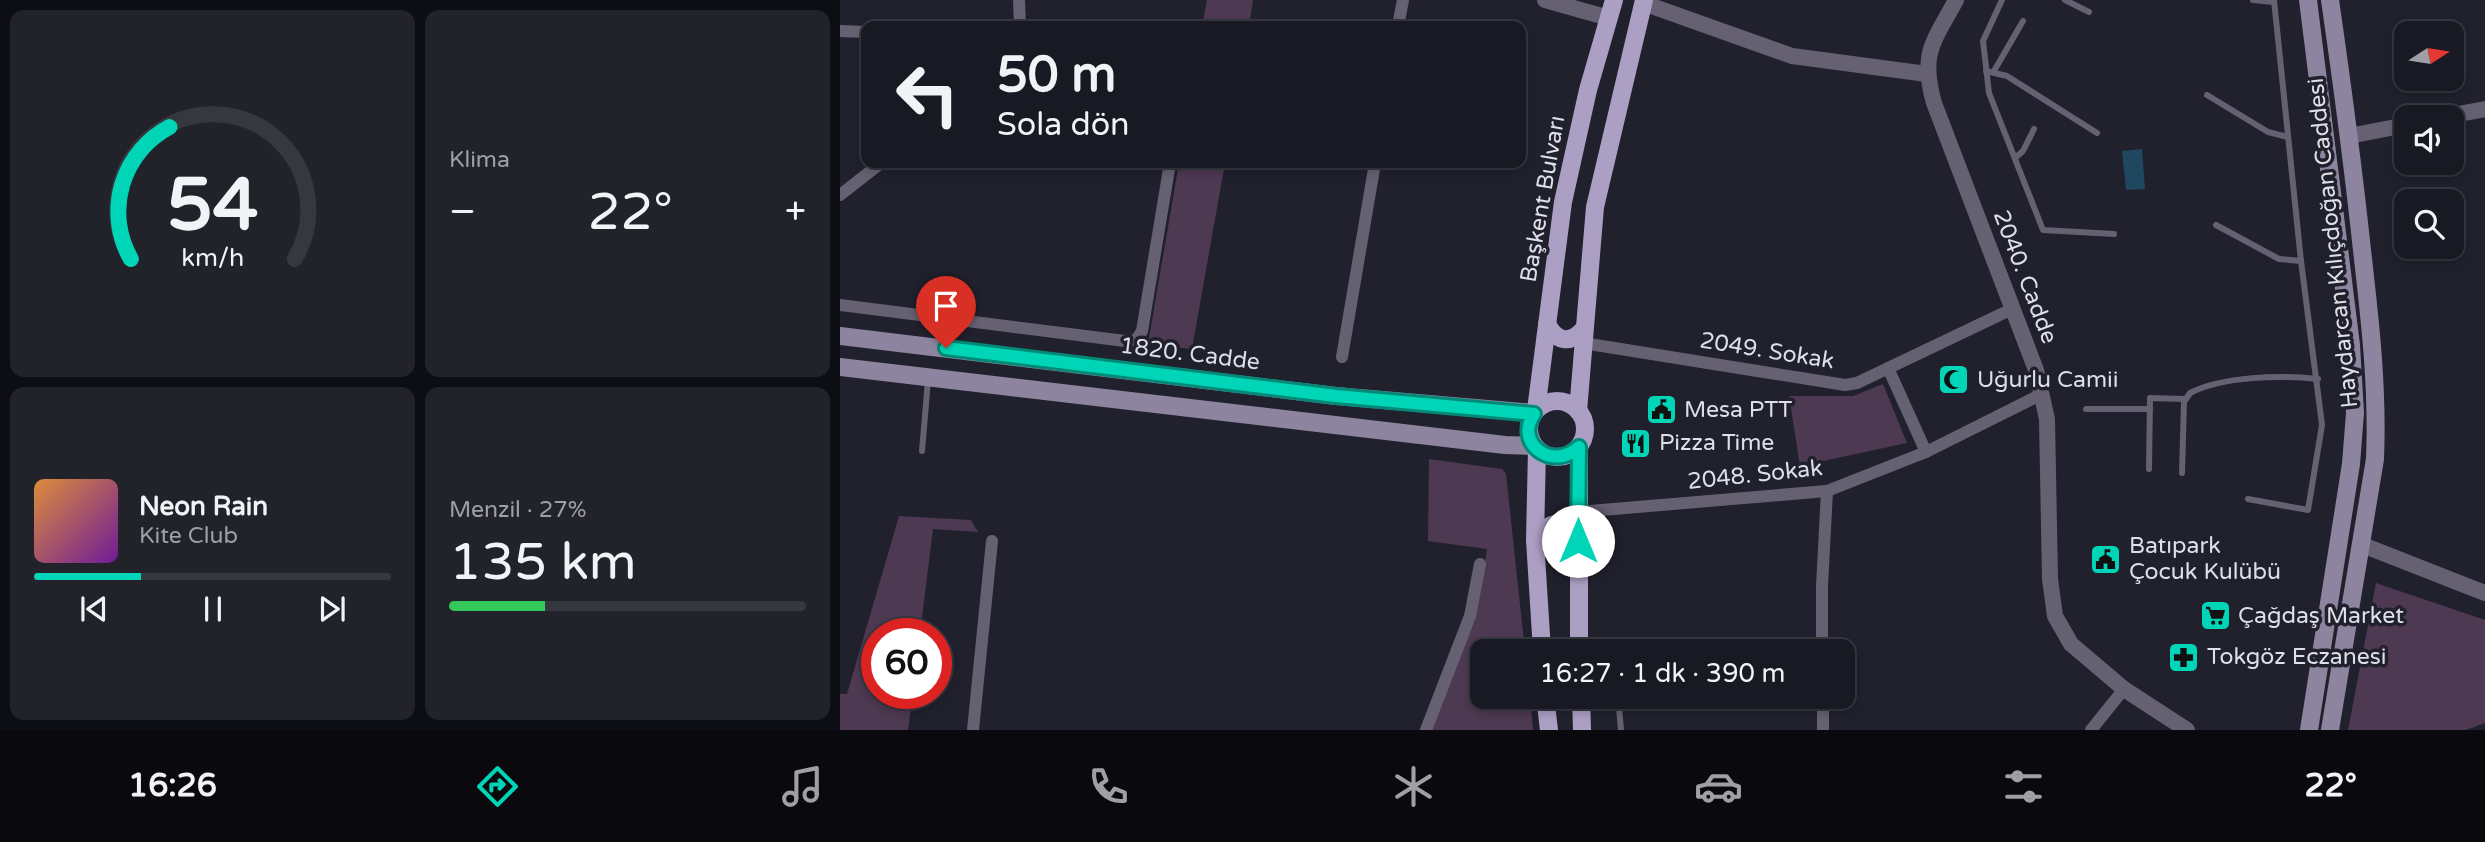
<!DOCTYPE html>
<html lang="tr">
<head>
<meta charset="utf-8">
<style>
	body { margin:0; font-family:"Varela Round",sans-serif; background:#21222a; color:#f1f3f6; height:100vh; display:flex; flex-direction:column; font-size:26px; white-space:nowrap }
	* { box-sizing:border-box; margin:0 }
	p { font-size:23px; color:#9fa0a5 }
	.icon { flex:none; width:38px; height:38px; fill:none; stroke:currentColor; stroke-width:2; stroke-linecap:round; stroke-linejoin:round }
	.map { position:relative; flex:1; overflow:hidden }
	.panel { display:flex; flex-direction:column; gap:10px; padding:10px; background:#0d0e13; width:840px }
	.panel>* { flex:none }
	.banner { position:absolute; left:21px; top:21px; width:665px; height:147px; border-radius:14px; box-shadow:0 4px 10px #0003,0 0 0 2px #363840; background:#181922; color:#f1f3f6; overflow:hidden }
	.needle { width:46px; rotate:78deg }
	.tools { position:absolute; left:1554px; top:21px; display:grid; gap:14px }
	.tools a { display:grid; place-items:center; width:70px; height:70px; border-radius:14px; background:#181922; box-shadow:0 4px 10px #0003,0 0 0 2px #363840; font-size:35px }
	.speed { position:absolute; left:21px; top:618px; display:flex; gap:14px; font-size:35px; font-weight:700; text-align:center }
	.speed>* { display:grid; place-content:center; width:91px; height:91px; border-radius:50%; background:#181922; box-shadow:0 4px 10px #0003,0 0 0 2px #363840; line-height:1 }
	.speed .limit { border:10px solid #d22; background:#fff; color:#111 }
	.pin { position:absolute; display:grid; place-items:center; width:60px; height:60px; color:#fff; margin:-72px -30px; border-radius:50% 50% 50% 0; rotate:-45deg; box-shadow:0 0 7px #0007 }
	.pin .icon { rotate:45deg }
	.me { position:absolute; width:77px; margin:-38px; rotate:0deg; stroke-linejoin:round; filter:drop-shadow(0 0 5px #0008) }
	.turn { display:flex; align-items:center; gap:24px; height:147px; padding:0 21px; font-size:32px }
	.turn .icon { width:91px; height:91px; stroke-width:2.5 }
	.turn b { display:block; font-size:49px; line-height:60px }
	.big { font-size:52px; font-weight:600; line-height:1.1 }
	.panel .widget { flex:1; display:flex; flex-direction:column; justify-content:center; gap:10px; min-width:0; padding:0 24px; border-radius:14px; background:#21222a }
	.panel .dial { align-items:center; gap:0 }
	.dial svg { height:182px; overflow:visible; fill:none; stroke:#363840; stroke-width:7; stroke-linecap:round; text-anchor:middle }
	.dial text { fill:#f1f3f6; stroke:none }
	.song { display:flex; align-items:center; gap:21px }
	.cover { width:84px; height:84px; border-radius:10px; background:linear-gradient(135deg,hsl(30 70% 55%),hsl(280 70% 35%)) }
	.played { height:7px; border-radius:4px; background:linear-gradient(90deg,#00d5b7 30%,#363840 30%) }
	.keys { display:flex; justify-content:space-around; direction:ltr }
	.heat { display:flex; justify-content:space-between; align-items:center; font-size:38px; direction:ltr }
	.charge { height:10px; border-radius:5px; background:linear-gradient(90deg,#34c759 27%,#363840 0) }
	.panel .tiles { flex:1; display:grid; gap:10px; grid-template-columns:repeat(2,1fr) }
	.trip { position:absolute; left:630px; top:639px; width:385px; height:70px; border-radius:14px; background:#181922; box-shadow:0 4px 10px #0003,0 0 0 2px #363840; font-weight:600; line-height:70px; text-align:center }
	.tabs { display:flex; height:112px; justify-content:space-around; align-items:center; background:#0a0a0e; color:#9fa0a5 }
	.tabs .icon { width:49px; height:49px }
	.tabs .active { color:#00d5b7 }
	.tabs b { font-size:32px; color:#f1f3f6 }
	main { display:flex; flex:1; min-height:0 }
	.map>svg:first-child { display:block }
	.green { fill:#4d3952 }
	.water { fill:#1f4760 }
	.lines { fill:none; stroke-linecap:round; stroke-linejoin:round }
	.service { stroke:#666172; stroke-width:6 }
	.minor { stroke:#666172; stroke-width:12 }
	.tertiary { stroke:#666172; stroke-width:16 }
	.secondary { stroke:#8d849f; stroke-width:18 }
	.primary { stroke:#ab9fc3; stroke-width:18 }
	.route-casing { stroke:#008a77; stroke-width:18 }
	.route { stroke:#00d5b7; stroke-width:12 }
	.labels { text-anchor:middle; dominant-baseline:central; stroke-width:7; stroke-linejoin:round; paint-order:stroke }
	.street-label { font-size:23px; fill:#dedfe7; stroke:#20212d }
	.poi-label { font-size:23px; fill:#dedfe7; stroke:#20212d; text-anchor:start }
</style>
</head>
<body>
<main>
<section class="panel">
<div class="tiles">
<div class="widget dial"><svg viewBox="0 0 100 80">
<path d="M14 69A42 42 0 1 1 86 69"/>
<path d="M14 69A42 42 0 0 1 31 11" stroke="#00d5b7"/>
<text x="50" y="56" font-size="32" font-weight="700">54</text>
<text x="50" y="72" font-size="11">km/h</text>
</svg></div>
<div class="widget"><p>Klima</p>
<div class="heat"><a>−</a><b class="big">22°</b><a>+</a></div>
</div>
<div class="widget">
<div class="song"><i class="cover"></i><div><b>Neon Rain</b><p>Kite Club</p></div></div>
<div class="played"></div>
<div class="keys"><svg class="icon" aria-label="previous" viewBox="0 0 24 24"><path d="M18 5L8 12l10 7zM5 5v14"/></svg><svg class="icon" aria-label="pause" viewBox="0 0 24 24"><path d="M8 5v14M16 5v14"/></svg><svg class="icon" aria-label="next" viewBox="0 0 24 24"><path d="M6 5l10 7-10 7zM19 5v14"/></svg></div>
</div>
<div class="widget"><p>Menzil · 27%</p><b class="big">135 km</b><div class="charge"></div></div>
</div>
</section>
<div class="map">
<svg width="1645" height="730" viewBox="0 0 1645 730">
	<rect width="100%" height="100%" fill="#20212d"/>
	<!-- green -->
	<g class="green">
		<polygon points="367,0 413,0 409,26 362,26"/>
		<polygon points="339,163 385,163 352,349 308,344"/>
		<polygon points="1043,384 1067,443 960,466 949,396 1013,396"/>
		<polygon points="589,459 662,469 666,474 685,651 642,651 642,696 690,697 693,730 589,730 636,613 647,549 588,541"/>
		<polygon points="59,516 131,520 138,532 93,529 80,633 37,634 37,693 73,693 68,730 0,730 0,694 7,694"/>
		<polygon points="1536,583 1645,620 1645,723 1626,730 1508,730"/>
	</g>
	<!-- water -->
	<polygon class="water" points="1302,149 1305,189 1286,190 1282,151"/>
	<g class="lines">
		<!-- service -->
		<g class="service">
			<polyline points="1162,0 1143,41 1149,93 1203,230 1274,234"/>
			<polyline points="1225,0 1249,12"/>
			<polyline points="1413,0 1434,2"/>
			<polyline points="1146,71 1167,76 1257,133"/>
			<polyline points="1154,71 1183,21"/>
			<polyline points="1367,95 1428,132 1448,137"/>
			<polyline points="1175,158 1183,151 1194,129"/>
			<polyline points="1376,225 1439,259 1461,261"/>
			<polyline points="1246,409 1310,409"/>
			<polyline points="82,451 88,380"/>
			<polyline points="1309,469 1310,398 1345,399"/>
			<path d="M 1342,473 L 1344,402 L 1350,393 C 1383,376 1441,375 1478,379"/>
			<polyline points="1408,499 1468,510 1482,425 1461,261 1434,0"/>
			<polyline points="778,696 781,730"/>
		</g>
		<!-- minor -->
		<g class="minor">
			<polyline points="179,0 180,26"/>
			<polyline points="558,26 563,0"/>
			<polyline points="0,31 26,32"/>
			<polyline points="0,195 41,163"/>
			<polyline points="0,305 285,341 296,340 302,331 330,163"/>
			<polyline points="743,343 1005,385 1017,383 1172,309"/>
			<polyline points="502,357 535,163"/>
			<polyline points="1048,368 1086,452"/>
			<polyline points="738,512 987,491 1086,452 1202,394"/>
			<polyline points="982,651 982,586 987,491"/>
			<polyline points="983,696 983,730"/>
			<polyline points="133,730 152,541"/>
			<polyline points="586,730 630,616 640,564"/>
			<polyline points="1251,730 1284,689"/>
		</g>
		<!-- tertiary -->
		<g class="tertiary">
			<polyline points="705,0 769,18"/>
			<path d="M 1116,0 C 1093,43 1080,53 1094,103 L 1196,370 L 1207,419 L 1210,579 L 1215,616 L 1231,644 L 1284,689 L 1347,730"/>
			<polyline points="803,3 952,56 1087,74"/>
			<polyline points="1603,117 1645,109"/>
			<polyline points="1509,136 1566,125"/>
			<polyline points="1520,544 1645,593"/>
		</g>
		<!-- secondary -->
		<g class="secondary">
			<polyline points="1468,0 1511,345 1515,413 1511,464 1469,730"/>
			<polyline points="0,336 496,396 694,413"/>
			<polyline points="0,367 665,445 694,446"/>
			<path d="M 1490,730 L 1535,459 C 1538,388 1530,320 1522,250 C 1513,166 1502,83 1490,0"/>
		</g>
		<!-- primary -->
		<g class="primary">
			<path d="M 707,324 C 716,341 729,345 743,330"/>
			<circle cx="717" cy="429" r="28"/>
			<polyline points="696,410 723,202 748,90 774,0"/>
			<polyline points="738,411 755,207 804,0"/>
			<polyline points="739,447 739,651"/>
			<polyline points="697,449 695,540 702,651"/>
			<path d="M 695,540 C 710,519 725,518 738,541"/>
			<polyline points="705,696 709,730"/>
			<polyline points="741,696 742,730"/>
		</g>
	</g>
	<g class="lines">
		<defs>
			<path id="route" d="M 106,348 L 496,396 L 694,414 C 674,443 712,472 739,447 L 738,541"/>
		</defs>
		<!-- route casing -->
		<use href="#route" class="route-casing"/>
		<!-- route -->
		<use href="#route" class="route"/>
	</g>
	<!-- icons -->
	<defs>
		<symbol id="mosque-square" viewBox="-11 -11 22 22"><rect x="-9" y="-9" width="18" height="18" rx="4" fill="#00d5b7" stroke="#20212d"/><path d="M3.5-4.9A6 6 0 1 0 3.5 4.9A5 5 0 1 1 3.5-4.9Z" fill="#111"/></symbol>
		<symbol id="civic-square" viewBox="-11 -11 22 22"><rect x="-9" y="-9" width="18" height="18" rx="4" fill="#00d5b7" stroke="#20212d"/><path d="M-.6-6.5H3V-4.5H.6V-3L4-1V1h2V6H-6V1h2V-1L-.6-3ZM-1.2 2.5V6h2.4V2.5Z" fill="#111"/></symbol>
		<symbol id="restaurant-square" viewBox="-11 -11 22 22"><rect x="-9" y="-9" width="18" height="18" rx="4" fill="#00d5b7" stroke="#20212d"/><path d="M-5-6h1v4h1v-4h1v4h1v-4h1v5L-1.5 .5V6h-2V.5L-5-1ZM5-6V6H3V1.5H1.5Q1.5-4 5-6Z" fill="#111"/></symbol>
		<symbol id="supermarket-square" viewBox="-11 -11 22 22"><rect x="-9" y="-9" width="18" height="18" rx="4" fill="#00d5b7" stroke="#20212d"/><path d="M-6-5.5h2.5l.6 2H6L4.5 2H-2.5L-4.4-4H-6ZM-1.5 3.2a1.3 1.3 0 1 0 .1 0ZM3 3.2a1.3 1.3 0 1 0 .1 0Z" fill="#111"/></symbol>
		<symbol id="pharmacy-square" viewBox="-11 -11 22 22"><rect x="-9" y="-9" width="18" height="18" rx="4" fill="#00d5b7" stroke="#20212d"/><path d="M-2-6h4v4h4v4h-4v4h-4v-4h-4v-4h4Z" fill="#111"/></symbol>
	</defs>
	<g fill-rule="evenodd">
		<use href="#mosque-square" x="1096" y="362" width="35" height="35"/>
		<use href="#civic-square" x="804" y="392" width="35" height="35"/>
		<use href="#restaurant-square" x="778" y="426" width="35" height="35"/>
		<use href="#civic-square" x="1248" y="542" width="35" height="35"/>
		<use href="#supermarket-square" x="1358" y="598" width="35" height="35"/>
		<use href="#pharmacy-square" x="1326" y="640" width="35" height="35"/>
	</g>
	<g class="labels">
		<!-- street labels -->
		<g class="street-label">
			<text transform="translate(703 199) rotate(-80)">Başkent Bulvarı</text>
			<text transform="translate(1493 243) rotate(-96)">Haydarcan Kılıçdoğan Caddesi</text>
			<text transform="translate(1185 277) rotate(69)">2040. Cadde</text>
			<text transform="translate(927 351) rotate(9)">2049. Sokak</text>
			<text transform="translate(350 354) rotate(7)">1820. Cadde</text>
			<text transform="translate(915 475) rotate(-6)">2048. Sokak</text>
		</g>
		<!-- poi labels -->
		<g class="poi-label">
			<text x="1137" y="380">Uğurlu Camii</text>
			<text x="844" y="410">Mesa PTT</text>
			<text x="819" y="443">Pizza Time</text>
			<text x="1289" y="546">Batıpark<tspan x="1289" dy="26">Çocuk Kulübü</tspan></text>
			<text x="1398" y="616">Çağdaş Market</text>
			<text x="1367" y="657">Tokgöz Eczanesi</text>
		</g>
	</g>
</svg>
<div class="tools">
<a><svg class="needle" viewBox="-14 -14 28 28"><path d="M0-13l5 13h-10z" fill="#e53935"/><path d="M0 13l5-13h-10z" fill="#9fa0a5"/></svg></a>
<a><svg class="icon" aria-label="sound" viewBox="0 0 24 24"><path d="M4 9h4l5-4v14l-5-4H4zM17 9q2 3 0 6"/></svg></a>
<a><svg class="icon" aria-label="search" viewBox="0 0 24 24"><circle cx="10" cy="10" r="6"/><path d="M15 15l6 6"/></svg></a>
</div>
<div class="speed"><div class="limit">60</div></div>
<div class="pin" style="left:106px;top:348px;background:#d93025"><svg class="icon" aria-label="arrive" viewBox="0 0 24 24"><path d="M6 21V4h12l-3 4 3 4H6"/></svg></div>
<svg class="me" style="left:738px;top:541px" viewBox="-20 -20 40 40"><circle r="19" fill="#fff"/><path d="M0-13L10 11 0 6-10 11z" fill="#00d5b7"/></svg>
<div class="trip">16:27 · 1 dk · 390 m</div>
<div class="banner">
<div class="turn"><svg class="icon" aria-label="left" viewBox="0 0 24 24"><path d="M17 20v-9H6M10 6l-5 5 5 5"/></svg><div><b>50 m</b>Sola dön</div></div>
</div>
</div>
</main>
<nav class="tabs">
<b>16:26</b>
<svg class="icon active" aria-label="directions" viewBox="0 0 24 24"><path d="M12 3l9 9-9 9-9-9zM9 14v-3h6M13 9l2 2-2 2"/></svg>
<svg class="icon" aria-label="music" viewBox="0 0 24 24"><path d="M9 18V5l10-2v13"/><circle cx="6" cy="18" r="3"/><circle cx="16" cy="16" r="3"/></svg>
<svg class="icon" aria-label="phone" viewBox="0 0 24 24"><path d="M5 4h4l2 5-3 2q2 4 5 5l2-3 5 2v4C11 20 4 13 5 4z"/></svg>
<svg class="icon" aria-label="climate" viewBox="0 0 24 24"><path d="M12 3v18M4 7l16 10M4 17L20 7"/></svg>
<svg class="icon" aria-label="car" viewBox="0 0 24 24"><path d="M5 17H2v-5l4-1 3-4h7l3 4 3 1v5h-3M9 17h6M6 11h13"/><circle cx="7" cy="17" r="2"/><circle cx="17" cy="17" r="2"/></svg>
<svg class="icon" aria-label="filters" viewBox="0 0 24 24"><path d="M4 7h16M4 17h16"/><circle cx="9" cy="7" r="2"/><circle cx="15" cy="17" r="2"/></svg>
<b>22°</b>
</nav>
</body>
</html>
